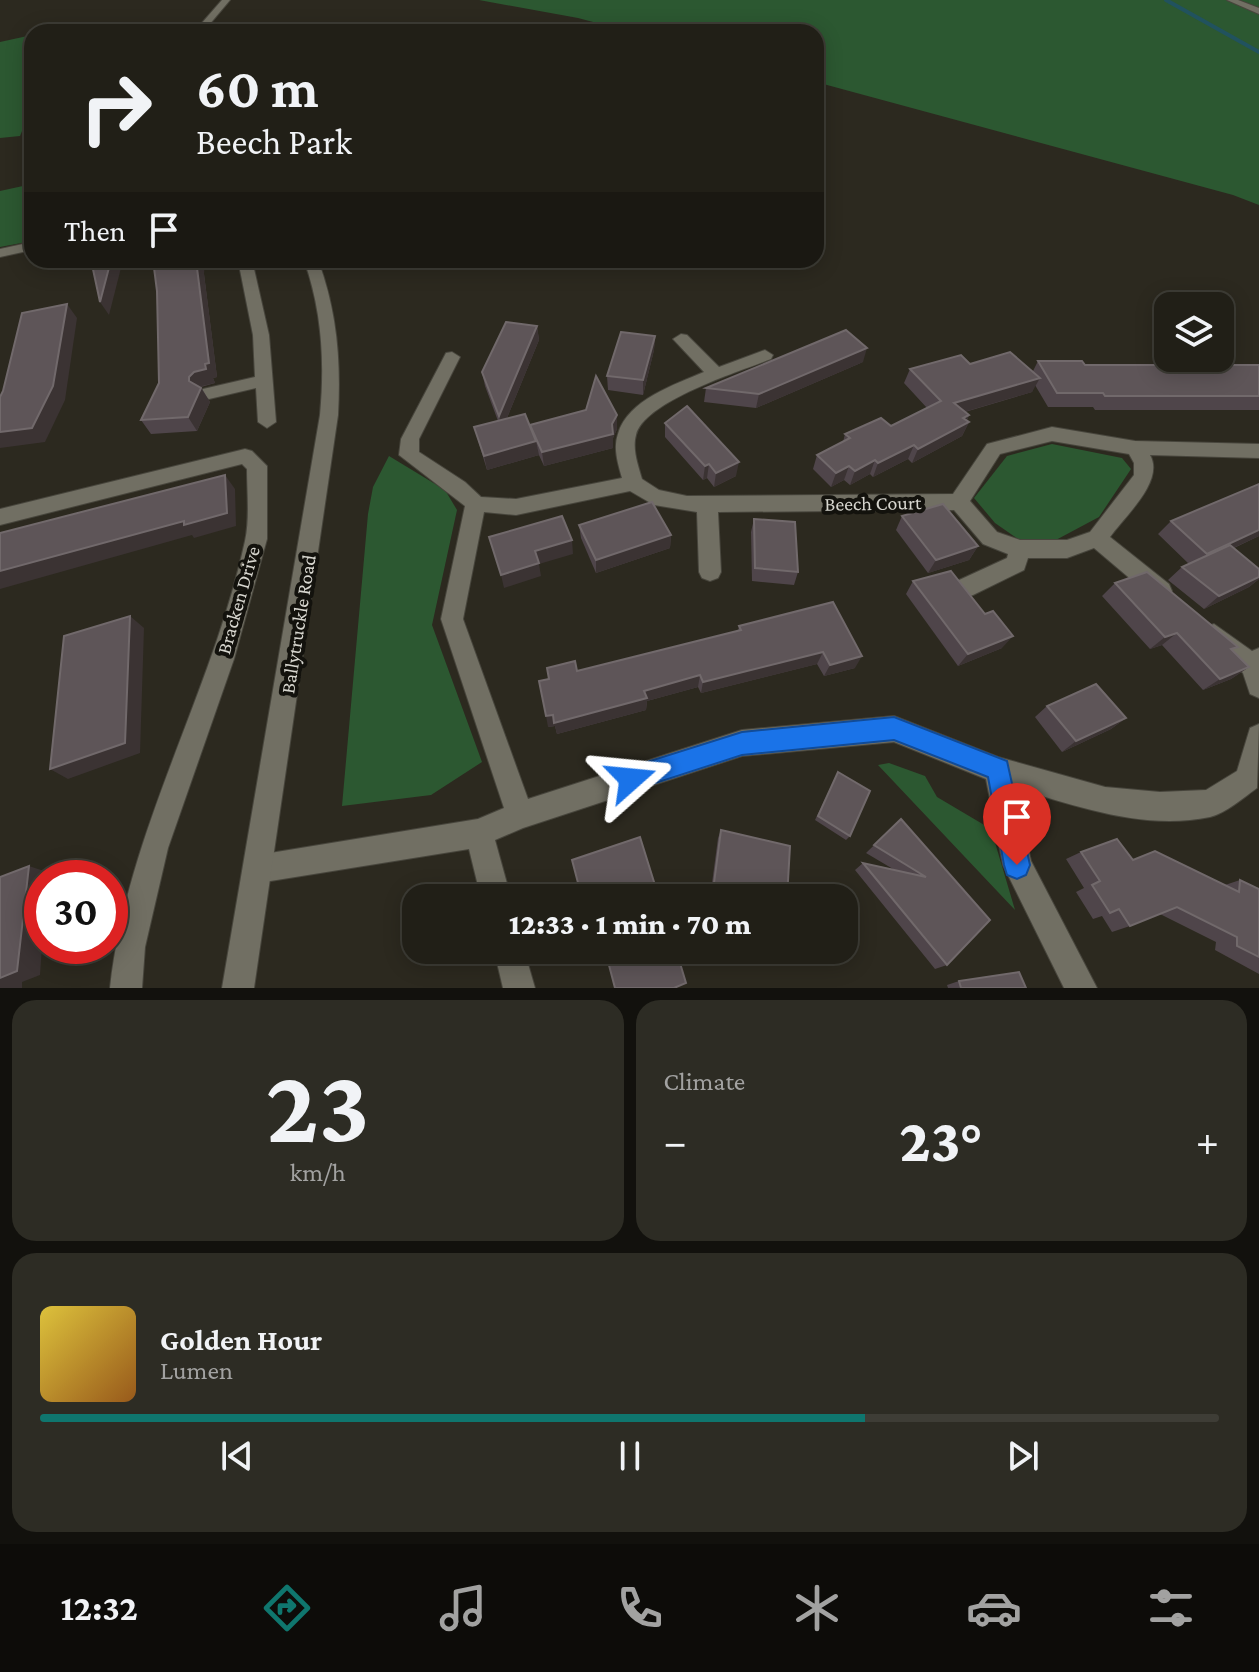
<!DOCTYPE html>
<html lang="en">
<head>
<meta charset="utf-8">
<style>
	body { margin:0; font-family:"Crimson Pro",serif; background:#2d2c24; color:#f1f3f6; height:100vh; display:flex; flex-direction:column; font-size:30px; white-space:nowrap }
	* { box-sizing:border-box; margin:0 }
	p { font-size:26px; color:#a2a2a1 }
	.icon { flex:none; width:44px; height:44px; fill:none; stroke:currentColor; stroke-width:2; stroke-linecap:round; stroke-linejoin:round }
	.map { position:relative; height:988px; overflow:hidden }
	.drawer { display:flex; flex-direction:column; gap:12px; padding:12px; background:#12110d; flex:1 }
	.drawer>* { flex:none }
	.guide { position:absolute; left:24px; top:24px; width:800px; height:244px; border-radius:24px; box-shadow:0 4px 20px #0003,0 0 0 2px #3e3d36; background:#211f17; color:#f1f3f6; overflow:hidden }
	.controls { position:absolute; left:1154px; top:292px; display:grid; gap:16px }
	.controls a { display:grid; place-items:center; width:80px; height:80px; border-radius:16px; background:#211f17; box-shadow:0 4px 20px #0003,0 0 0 2px #3e3d36; font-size:40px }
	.speed { position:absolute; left:24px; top:860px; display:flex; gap:16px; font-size:40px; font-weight:700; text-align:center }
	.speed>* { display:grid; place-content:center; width:104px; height:104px; border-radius:50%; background:#211f17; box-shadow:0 4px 20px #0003,0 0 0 2px #3e3d36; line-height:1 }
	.speed .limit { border:12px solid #d22; background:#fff; color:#111 }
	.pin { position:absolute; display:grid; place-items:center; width:68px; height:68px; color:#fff; margin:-82px -34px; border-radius:50% 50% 50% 0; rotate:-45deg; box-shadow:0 0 8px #0007 }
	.pin .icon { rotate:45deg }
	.me { position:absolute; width:88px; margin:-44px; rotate:72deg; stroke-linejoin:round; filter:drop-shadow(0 0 6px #0008) }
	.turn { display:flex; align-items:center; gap:28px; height:168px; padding:0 40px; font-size:36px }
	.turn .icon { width:104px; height:104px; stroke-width:2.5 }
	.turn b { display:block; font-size:56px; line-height:68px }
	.then { display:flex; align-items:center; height:76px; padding:0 40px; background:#0003; gap:16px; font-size:30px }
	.big { font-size:60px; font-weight:800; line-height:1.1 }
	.drawer .tile { flex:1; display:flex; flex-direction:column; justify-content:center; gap:12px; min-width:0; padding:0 28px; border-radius:24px; background:#2d2c24 }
	.drawer .dial { align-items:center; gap:0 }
	.dial b { font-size:104px; line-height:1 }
	.song { display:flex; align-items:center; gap:24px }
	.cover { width:96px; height:96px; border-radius:12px; background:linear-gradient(135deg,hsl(50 70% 55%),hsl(30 70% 35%)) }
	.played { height:8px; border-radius:4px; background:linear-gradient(90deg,#0f766e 70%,#3e3d36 70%) }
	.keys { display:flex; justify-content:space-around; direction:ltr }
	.heat { display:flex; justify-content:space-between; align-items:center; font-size:44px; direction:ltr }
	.drawer .tiles { flex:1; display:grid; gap:12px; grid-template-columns:1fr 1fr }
	.tile:last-child { grid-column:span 2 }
	.trip { position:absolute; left:402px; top:884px; width:456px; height:80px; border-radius:24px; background:#211f17; box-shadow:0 4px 20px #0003,0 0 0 2px #3e3d36; font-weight:800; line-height:80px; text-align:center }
	.tab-bar { display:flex; height:128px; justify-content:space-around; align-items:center; background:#0d0c09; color:#a2a2a1 }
	.tab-bar .icon { width:56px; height:56px }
	.tab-bar .selected { color:#0f766e }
	.tab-bar b { font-size:36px; color:#f1f3f6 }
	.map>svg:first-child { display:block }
	.green { fill:#2c5831 }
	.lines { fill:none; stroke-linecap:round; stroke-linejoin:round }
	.stream { stroke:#21525e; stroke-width:4 }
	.minor-casing { stroke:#47453c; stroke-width:2 }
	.tertiary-casing { stroke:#47453c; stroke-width:2 }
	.secondary-casing { stroke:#47453c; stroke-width:2 }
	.minor { fill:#716f63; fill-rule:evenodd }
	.tertiary { fill:#716f63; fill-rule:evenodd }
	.secondary { fill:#716f63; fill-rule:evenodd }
	.wall { fill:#4f454a }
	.shaded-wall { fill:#3b3333 }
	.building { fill:#5e5558; stroke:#71696b; stroke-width:2 }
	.route { fill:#1a73e8; stroke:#114b97; stroke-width:2 }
	.labels { text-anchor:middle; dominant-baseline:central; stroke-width:8; stroke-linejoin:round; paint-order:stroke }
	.street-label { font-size:20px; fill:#d7d6cf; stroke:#13120d }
</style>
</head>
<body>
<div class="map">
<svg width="1259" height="988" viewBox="0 0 1259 988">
	<rect width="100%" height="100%" fill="#2c291f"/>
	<!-- green -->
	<g class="green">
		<polygon points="479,0 1259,0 1259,205 1233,195 816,82 816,32 631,32 578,18"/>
		<polygon points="32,35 32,107 20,136 0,138 0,42"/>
		<polygon points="32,184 32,241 0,247 0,191"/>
		<polygon points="1052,444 1122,458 1131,469 1099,517 1054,541 1018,539 995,523 974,498 1007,456"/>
		<polygon points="389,456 445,490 457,510 432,625 482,762 431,795 342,806 368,514 373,487"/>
		<polygon points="889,763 925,776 937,797 991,829 1015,910 878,765"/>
	</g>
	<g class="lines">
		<!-- stream -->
		<polyline class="stream" points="1166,0 1259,52"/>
		<defs>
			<g id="minor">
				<polygon points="32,242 32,250 0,257 0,249"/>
				<polygon points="238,260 252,260 269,335 276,422 267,428 258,422 256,388 209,399 200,393 203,389 255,377 253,335"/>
				<path d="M 681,334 L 687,335 L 719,367 L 765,350 L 773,355 L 771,359 C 741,371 644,401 636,435 C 632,449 638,465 642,479 L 659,490 L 687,496 L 953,494 L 987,444 L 1052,427 L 1135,441 L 1259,444 L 1259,458 L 1150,455 C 1165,481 1125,516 1110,537 L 1169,584 L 1172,591 L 1169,598 L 1161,601 L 1153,598 L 1094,548 L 1067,558 L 1028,558 L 1024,570 L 973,595 L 965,597 L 957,595 L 954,588 L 957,581 L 1007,558 L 1008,554 L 983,544 L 954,510 L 718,512 L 721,572 L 718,578 L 710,581 L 702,578 L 699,572 L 697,512 L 654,505 L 630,491 L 516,515 L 484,512 L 463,619 L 528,799 L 742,730 L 894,716 L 998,757 L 1105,787 L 1160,792 L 1206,790 L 1237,771 L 1250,728 L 1259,724 L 1257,788 C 1243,798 1226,813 1210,817 C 1144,831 1077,806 1015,788 L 1031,861 L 1097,988 L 1064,988 L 1003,865 L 986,779 L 894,742 L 742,756 L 523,828 L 495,840 L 511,898 L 481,898 L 469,849 L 258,883 L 248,879 L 244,869 L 248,859 L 258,855 L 478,819 L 504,808 L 441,619 L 465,506 L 399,455 L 401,439 L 446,353 L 452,352 L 460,357 L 419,439 L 419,452 L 465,482 L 481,497 L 516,499 L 622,478 C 618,464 613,448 618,434 C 627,400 676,384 704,372 L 673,339 ZM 1052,441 L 1129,454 L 1134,463 L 1134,475 L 1090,532 L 1067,540 L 1020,540 L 997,532 L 970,501 L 1000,454 Z"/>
				<path d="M 245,449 L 252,451 L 267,466 L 267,539 L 234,659 L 168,848 L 145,947 L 142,988 L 110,988 C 127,831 212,694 245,541 C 250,519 247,492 247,469 L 242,464 L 0,525 L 0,509 Z"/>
				<polygon points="1214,624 1252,651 1259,648 1259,698 1250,694 1243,673 1206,641 1202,634 1206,627"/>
				<polygon points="494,950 524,950 535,988 503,988"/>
			</g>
			<g id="tertiary">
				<polygon points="222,0 230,0 203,32 194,32"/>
				<path d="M 304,260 L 318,260 C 337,311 341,361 338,415 L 254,988 L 222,988 L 320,415 C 325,361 322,311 304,260 Z"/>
			</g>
			<polygon id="secondary" points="1227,0 1238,0 1259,8 1259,14"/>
		</defs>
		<!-- minor casing -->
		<use href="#minor" class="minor-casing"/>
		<!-- tertiary casing -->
		<use href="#tertiary" class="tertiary-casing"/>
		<!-- secondary casing -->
		<use href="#secondary" class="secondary-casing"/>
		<!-- minor -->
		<use href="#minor" class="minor"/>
		<!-- tertiary -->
		<use href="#tertiary" class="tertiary"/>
		<!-- secondary -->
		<use href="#secondary" class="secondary"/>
	</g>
	<!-- wall -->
	<g class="wall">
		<polygon points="204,274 217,377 213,378 215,383 201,387 210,402 197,431 151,434 141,420 159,383"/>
		<polygon points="537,326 539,340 507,418 531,428 617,429 613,438 613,448 544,466 538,453 539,455 487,470 474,427 498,421 485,386 482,372"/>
		<polygon points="655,336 654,350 643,395 608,390 607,376"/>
		<polygon points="1038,361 1085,365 1259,365 1259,410 1095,410 1093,407 1048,407 1035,385 1032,392 965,412 969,415 967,420 969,422 962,436 912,463 908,459 873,477 870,474 850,485 844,480 831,487 813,469 817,455 843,442 845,434 891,426 927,408 904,383 910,369 970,364 1033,371"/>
		<polygon points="863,362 756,408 704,402 706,388"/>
		<polygon points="665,423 736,476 714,487 707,478 703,480 665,437"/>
		<polygon points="902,516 978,546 969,560 928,573 896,530"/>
		<polygon points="754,519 798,572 794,585 752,581 751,532"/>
		<polygon points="1171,521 1259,536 1234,548 1259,569 1259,579 1249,587 1204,609 1168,580 1182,567 1189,564 1158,534"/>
		<polygon points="579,525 671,535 670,548 596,573 581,538"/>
		<polygon points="913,581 1002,648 958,666 906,594"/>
		<polygon points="1115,583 1233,651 1249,667 1231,679 1203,690 1162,645 1150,649 1102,596"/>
		<polygon points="833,602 855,668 824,676 817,664 701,693 698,687 647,701 646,710 557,734 555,726 548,727 577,671 738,631 739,626"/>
		<polygon points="1047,706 1126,718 1111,729 1062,752 1035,717"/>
		<polygon points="838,772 850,836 846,840 815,820"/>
		<polygon points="901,819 990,920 947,965 935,969 855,870 863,863 893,869 866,853"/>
		<polygon points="721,830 787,898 710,898 718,838"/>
		<polygon points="1081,852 1133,860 1225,885 1240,880 1259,889 1259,974 1215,950 1216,942 1160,914 1130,926 1112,932 1102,916 1093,919 1076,892 1084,888 1066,859"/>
		<polygon points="959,981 1026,988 948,988 947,985"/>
	</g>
	<!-- shaded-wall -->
	<g class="shaded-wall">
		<polygon points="111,260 123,260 109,315 100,302"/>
		<polygon points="196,260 205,260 204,274 217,377 213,378 215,383 202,386 198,391 201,388 210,402 197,431 188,417 189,377 205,364"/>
		<polygon points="67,304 77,318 65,400 45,442 0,448 0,432"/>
		<polygon points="537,326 539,340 502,430 499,416"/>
		<polygon points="655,336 654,350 643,395 643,380"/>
		<polygon points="867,348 863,362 756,408 759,394"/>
		<polygon points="1040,378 1032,392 947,417 954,403"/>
		<polygon points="617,415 617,429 613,438 613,448 544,466 542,452 612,424"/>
		<polygon points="969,415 965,424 969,422 962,436 912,463 918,449"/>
		<polygon points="536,441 539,455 487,470 484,456"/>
		<polygon points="914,445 908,459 873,477 878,463"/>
		<polygon points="875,460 870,474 850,485 855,471"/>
		<polygon points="739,462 736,476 714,487 716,473"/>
		<polygon points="709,464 707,478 703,480 705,466"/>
		<polygon points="849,466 844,480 831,487 836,473"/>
		<polygon points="225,475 235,489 236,526 194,538 192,535 0,589 0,571"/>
		<polygon points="1259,530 1259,536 1192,567 1207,554"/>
		<polygon points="671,535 670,548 596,573 596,560"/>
		<polygon points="572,540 573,554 539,564 541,576 504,588 501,575 535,551"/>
		<polygon points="978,546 969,560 928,573 936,560"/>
		<polygon points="1259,577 1259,579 1249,587 1204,609 1219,596"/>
		<polygon points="130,616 144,628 140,753 68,779 50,769"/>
		<polygon points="1177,633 1162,645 1150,649 1165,637"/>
		<polygon points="1013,636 1002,648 958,666 968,654"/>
		<polygon points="823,652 817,664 701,693 703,682"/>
		<polygon points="862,656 855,668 824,676 830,665"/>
		<polygon points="1249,667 1231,679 1203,690 1220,679"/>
		<polygon points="700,675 698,687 647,701 646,710 557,734 555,726 548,727 546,716"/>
		<polygon points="1126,718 1111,729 1062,752 1076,741"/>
		<polygon points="29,866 50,873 49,878 42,878 42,946 40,975 22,982 22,988 0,988 0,978"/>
	</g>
	<!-- building -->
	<g class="building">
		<polygon points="91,260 111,260 100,302"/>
		<polygon points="153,260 196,260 209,363 205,364 206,369 194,372 189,377 189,381 201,388 188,417 141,420 159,383 157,291"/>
		<polygon points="67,304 53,386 32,428 0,432 0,397 3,391 22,313"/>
		<polygon points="506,322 537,326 499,416 482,372"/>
		<polygon points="846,330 867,348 759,394 706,388"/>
		<polygon points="621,332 655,336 643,380 607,376"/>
		<polygon points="1010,352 1040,378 954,403 969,415 963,418 969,422 918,449 914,445 878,463 875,460 855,471 849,466 836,473 817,455 850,438 845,434 881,418 891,426 941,401 910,369 961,355 970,364"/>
		<polygon points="1038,361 1082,361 1085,365 1259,365 1259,396 1105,396 1103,393 1057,393"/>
		<polygon points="596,376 617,415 612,424 613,434 542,452 530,425 586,410"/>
		<polygon points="687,406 739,462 716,473 709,464 705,466 665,423"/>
		<polygon points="525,414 536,441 484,456 474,427"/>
		<polygon points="225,475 227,513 184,525 184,521 0,571 0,533"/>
		<polygon points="1259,484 1259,530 1207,554 1171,521"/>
		<polygon points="652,502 671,535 596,560 579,525"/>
		<polygon points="943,504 978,546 936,560 902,516"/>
		<polygon points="562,516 572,540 535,551 539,563 501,575 489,537"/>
		<polygon points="754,519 795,522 798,572 755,568"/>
		<polygon points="1230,545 1259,569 1259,577 1219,596 1182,567"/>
		<polygon points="951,571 985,614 993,611 1013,636 968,654 913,581"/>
		<polygon points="1147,572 1238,647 1231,649 1249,667 1220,679 1177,633 1165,637 1115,583"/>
		<polygon points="833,602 862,656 830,665 823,652 703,682 700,675 644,691 647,698 554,723 553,715 546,716 539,681 549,679 547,668 575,661 577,671 741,630 739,626"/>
		<polygon points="130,616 125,743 50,769 64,636"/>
		<polygon points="1096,684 1126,718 1076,741 1047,706"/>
		<polygon points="838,772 870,791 850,836 818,816"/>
		<polygon points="901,819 990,920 947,965 863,863 926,877 874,845"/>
		<polygon points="721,830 790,846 787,898 712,898"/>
		<polygon points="640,837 659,898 582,898 572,860"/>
		<polygon points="1117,839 1133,860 1155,851 1239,892 1240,880 1259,889 1259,957 1237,946 1237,937 1177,907 1130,926 1119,909 1110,913 1092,885 1100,881 1081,852"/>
		<polygon points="29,866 17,971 0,978 0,877"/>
		<polygon points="605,950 676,950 686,983 674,988 615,988"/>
		<polygon points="1019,972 1026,988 961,988 959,981"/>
	</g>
	<!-- route -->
	<polygon class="route" points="894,717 1007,761 1030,865 1026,875 1017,879 1007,875 1004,865 988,777 894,740 742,755 631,791 622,788 619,779 622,770 631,767 742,732"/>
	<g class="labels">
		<!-- street labels -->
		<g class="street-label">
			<text transform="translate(873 503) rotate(-1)">Beech Court</text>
			<text transform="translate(238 600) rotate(-74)">Bracken Drive</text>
			<text transform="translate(298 624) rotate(-81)">Ballytruckle Road</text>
		</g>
	</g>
</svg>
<div class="controls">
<a><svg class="icon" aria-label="layers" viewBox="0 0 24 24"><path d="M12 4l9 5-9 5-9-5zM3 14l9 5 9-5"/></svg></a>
</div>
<div class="speed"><div class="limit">30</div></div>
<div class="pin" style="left:1017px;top:865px;background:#d93025"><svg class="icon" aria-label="arrive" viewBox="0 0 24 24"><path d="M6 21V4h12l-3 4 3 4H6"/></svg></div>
<svg class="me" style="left:631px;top:779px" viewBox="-20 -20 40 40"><path d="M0-17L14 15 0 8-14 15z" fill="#1a73e8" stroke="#fff" stroke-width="4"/></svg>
<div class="trip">12:33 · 1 min · 70 m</div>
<div class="guide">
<div class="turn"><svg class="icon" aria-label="right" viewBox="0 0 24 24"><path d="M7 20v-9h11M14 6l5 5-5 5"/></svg><div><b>60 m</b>Beech Park</div></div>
<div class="then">Then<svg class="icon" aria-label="arrive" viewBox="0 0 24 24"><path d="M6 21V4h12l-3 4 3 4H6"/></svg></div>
</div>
</div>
<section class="drawer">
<div class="tiles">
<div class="tile dial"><b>23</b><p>km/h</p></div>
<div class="tile"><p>Climate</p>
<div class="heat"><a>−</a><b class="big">23°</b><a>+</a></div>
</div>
<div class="tile">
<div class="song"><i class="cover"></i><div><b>Golden Hour</b><p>Lumen</p></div></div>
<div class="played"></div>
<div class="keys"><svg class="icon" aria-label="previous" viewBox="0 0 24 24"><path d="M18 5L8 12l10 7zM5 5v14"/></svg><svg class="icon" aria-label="pause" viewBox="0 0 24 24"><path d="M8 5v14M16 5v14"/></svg><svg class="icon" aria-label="next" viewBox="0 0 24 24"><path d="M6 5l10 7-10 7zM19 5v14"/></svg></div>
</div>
</div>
</section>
<nav class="tab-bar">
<b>12:32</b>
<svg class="icon selected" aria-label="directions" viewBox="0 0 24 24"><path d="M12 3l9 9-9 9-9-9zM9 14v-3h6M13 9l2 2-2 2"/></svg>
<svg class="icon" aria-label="music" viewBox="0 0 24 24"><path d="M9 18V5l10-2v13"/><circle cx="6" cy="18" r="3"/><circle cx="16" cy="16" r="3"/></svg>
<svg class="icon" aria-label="phone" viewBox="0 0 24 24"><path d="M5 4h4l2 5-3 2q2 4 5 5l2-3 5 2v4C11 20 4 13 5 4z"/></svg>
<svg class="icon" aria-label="climate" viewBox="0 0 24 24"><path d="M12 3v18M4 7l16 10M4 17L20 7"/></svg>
<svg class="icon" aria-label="car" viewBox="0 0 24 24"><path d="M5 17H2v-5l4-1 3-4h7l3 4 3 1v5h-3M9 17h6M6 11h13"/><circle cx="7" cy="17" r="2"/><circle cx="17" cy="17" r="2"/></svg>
<svg class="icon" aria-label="filters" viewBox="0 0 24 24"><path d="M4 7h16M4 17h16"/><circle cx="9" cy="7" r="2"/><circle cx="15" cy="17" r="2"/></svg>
</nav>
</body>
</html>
